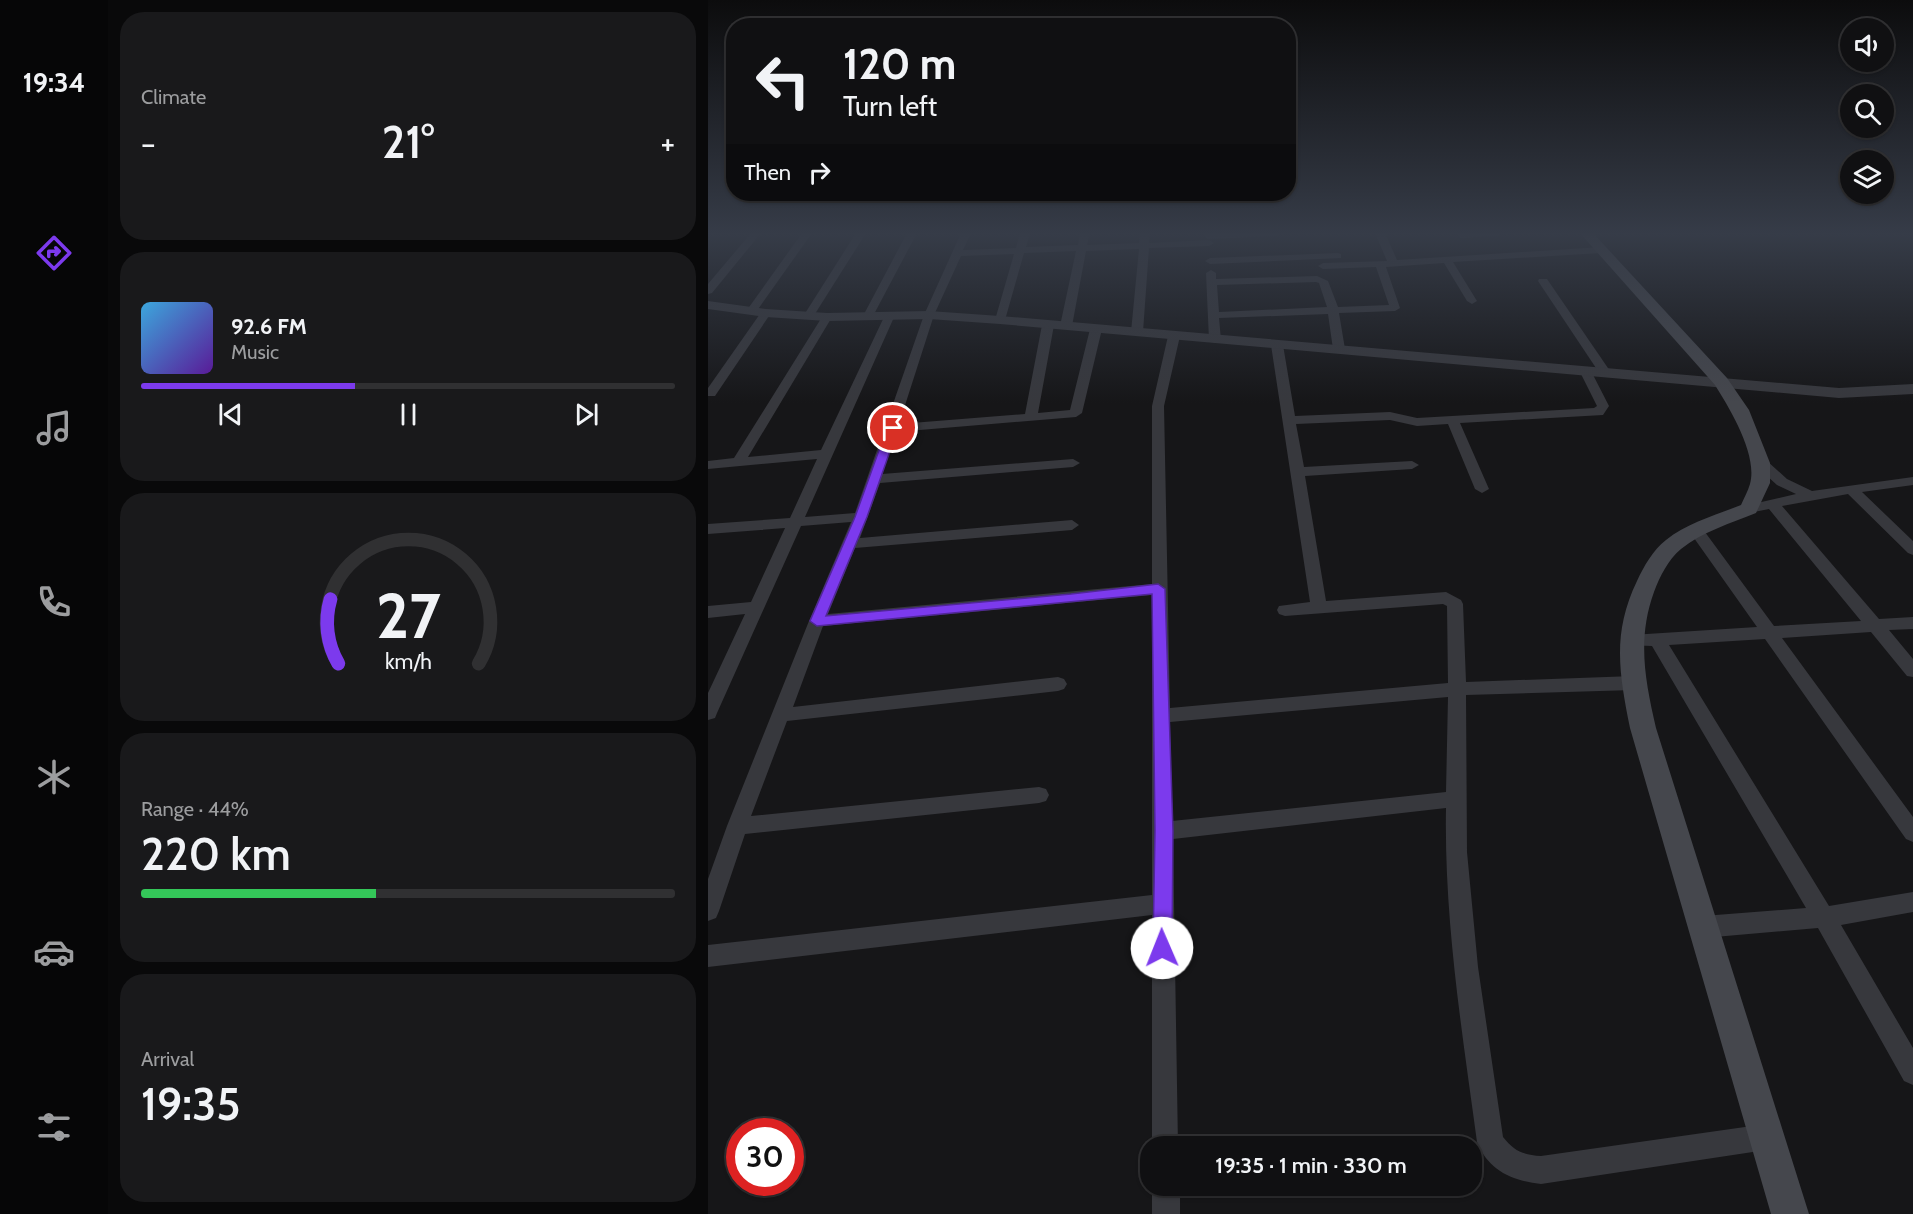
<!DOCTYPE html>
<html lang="en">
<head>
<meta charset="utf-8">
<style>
	body { margin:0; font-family:Cabin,sans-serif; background:#19191b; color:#f1f3f6; height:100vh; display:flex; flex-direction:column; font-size:22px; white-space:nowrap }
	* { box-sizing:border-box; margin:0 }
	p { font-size:20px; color:#9c9d9f }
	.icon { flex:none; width:33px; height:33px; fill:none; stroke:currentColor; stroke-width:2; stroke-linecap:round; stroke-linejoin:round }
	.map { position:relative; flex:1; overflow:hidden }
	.details { display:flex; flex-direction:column; gap:12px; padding:12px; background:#09090a; width:600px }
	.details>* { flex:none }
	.banner { position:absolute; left:18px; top:18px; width:570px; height:183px; border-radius:24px; box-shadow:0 2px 4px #0004,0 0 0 2px #303032; background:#101012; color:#f1f3f6; overflow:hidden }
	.controls { position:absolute; left:1132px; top:18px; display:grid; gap:12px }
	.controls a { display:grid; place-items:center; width:54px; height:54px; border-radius:50%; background:#101012; box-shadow:0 2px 4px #0004,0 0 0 2px #303032; font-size:30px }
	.speed { position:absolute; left:18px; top:1118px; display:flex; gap:12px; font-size:30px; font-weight:700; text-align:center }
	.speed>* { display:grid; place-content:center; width:78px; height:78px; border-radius:50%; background:#101012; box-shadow:0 2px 4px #0004,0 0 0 2px #303032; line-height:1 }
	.speed .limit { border:9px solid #d22; background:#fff; color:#111 }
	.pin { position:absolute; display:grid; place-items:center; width:51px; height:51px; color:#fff; margin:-26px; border:3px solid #fff; border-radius:50%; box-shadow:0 2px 6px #0007 }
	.me { position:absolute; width:66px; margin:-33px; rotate:359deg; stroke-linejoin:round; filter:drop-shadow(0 0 4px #0008) }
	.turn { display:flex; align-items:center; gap:21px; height:126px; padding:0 18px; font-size:27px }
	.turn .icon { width:78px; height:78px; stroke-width:2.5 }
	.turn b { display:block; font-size:42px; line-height:51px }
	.then { display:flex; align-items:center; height:57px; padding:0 18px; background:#0003; gap:12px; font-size:22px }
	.big { font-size:45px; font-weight:600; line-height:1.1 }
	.details .widget { flex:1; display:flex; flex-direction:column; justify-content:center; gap:9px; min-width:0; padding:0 21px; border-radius:24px; background:#19191b }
	.details .dial { align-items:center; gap:0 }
	.dial svg { height:156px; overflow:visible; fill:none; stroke:#303032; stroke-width:7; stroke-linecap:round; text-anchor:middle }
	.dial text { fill:#f1f3f6; stroke:none }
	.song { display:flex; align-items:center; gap:18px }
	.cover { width:72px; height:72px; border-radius:9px; background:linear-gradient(135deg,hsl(200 70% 55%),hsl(270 70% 35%)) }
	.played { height:6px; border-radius:3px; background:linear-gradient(90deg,#7c3aed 40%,#303032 40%) }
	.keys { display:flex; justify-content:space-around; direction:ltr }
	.heat { display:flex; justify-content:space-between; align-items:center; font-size:33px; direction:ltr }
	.charge { height:9px; border-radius:4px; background:linear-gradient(90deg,#34c759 44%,#303032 0) }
	.trip { position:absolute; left:432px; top:1136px; width:342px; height:60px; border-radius:24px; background:#101012; box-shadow:0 2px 4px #0004,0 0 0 2px #303032; font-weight:600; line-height:60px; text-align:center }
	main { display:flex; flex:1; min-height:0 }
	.tab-bar { display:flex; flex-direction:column; width:108px; justify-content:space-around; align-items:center; background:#060607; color:#9c9d9f }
	.tab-bar .icon { width:42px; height:42px }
	.tab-bar .current { color:#7c3aed }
	.tab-bar b { font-size:27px; color:#f1f3f6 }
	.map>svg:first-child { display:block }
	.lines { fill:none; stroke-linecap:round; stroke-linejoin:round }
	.minor { fill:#37383d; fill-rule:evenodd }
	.tertiary { fill:#37383d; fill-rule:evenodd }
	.secondary { fill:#45474d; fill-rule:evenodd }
	.route { fill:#7c3aed; stroke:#51269a; stroke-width:1.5 }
</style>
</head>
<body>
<main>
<nav class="tab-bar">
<b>19:34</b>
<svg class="icon current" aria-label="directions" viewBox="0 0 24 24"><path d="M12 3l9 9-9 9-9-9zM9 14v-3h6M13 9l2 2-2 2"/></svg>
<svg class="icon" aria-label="music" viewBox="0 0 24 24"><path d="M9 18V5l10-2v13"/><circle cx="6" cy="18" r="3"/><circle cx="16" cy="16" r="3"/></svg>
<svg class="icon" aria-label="phone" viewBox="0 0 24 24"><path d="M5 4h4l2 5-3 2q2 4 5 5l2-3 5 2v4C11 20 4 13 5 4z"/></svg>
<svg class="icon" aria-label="climate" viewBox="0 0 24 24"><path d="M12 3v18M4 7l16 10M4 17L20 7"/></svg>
<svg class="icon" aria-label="car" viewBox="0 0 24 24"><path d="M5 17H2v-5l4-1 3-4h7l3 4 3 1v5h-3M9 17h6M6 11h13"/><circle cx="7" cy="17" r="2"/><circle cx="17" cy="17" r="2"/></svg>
<svg class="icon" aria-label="filters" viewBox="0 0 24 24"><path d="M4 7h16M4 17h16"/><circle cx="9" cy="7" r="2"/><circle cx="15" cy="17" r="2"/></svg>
</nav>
<section class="details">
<div class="widget"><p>Climate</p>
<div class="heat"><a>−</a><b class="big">21°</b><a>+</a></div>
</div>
<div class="widget">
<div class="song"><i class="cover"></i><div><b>92.6 FM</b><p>Music</p></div></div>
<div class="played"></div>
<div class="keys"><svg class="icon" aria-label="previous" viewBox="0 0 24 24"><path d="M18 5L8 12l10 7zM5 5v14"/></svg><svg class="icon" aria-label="pause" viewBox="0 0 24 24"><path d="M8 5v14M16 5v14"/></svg><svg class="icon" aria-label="next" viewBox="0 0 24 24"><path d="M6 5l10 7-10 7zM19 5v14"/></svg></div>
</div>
<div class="widget dial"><svg viewBox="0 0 100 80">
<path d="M14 69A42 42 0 1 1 86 69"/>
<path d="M14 69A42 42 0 0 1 10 36" stroke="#7c3aed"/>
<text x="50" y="56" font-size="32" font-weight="700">27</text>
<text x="50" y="72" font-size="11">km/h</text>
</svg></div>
<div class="widget"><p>Range · 44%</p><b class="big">220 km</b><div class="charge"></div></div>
<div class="widget"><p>Arrival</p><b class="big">19:35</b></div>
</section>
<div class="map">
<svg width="1205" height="1214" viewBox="0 0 1205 1214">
	<rect width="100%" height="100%" fill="#161618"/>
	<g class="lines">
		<!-- minor -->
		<g class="minor">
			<polygon points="43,233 53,233 4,293 0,294 0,284"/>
			<polygon points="94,233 104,233 48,312 40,312 39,310"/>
			<polygon points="148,233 158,233 105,317 97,317 96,315"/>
			<polygon points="199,233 209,233 165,316 164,318 156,318 155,316"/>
			<path d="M 253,233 L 263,233 L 255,250 L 308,248 L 312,233 L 322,233 L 318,247 L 370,245 L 372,233 L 382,233 L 379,245 L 431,243 L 432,233 L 442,233 L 441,243 L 501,240 L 506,243 L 501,246 L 441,248 L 435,332 L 429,335 L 423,332 L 431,249 L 378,251 L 364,326 L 358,329 L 352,326 L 368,251 L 316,253 L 297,320 L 292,323 L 287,320 L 306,254 L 253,256 L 226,315 L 191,424 L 317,414 L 334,325 L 340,322 L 346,325 L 330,413 L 362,410 L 382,329 L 388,326 L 394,329 L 374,413 L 368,417 L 188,432 L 174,474 L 365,459 L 372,463 L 365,467 L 172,483 L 152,538 L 364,520 L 371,525 L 364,530 L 147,548 L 120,614 L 444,584 L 444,406 L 460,336 L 462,334 L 470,334 L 472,336 L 456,406 L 462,708 L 740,683 L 739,606 L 735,604 L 577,616 L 571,614 L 569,610 L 571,606 L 602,602 L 563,345 L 565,343 L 569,342 L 575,345 L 587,416 L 682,412 L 709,418 L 886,408 L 889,406 L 871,370 L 873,367 L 881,367 L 901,406 L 895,415 L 752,423 L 781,489 L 774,493 L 767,489 L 740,424 L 709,426 L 682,420 L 588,424 L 596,467 L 704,461 L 711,465 L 704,469 L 597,476 L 618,601 L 738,592 L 753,600 L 755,604 L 758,682 L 926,676 L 932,678 L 935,683 L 932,688 L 926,690 L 758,695 L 759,852 L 770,967 L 795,1137 C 806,1151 815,1155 833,1156 L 1058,1124 L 1067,1128 L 1071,1137 L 1067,1146 L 1058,1150 L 833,1184 C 804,1181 780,1170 769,1142 C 754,1031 736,920 738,808 L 465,839 L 470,1146 L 444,1146 L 444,915 L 0,967 L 0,945 L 444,895 L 444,595 L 115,626 L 85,707 L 350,677 L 356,679 L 359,684 L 356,689 L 350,691 L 79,721 L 43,816 L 331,787 L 338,789 L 341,795 L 338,801 L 331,803 L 37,834 L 11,911 L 8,918 L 0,921 L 0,879 L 19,826 L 101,621 L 143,522 L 93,526 L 9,713 L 7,718 L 0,720 L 0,693 L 37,614 L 0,618 L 0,606 L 43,602 L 77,528 L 0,534 L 0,524 L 82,518 L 109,459 L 0,469 L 0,461 L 26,458 L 114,317 L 119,314 L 124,317 L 40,457 L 113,450 L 177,315 L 182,312 L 186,313 L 187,315 L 97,517 L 147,513 L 216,315 ZM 740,697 L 738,792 L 464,821 L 462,722 Z"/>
			<polygon points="502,233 573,233 568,236 500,239 495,236"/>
			<path d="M 667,233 L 677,233 L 689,260 L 893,247 L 898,250 L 893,253 L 745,262 L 769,301 L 764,304 L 759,301 L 736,263 L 678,267 L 692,308 L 687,311 L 631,313 L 637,349 L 631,352 L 625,349 L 620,314 L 511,318 L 513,340 L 507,343 L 501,340 L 498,273 L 503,270 L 508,273 L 508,279 L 609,276 L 620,281 L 630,307 L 681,305 L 668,267 L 615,269 L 610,266 L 615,263 L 679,261 ZM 608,282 L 611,283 L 619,307 L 511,312 L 509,285 Z"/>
			<polygon points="751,233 794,233 789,236 754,238 751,237"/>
			<polygon points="630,253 633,254 633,258 502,264 497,261 502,258"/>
			<polygon points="831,279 839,279 902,371 900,374 892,374 830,281"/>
			<polygon points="58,310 63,313 7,396 0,396 0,388 54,311"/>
			<polygon points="1053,459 1058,460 1079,479 1104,491 1205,477 1205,485 1154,492 1205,541 1205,555 1200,553 1140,494 1074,506 1171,619 1205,617 1205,629 1181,630 1205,659 1205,677 1199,676 1163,632 1074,638 1205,817 1205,842 1198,839 1057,639 961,645 1121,906 1205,892 1205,912 1133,925 1205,1048 1205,1085 1196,1081 1110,928 995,938 987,935 984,927 987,919 995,916 1098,908 944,646 917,645 914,641 917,637 923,635 1049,627 981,531 989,526 994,528 1066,626 1153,621 1061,509 1041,513 1034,509 1036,506 1088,494 1069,485 1048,466 1046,463"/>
			<rect x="444" y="1185" width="28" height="29"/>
		</g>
		<!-- tertiary -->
		<polygon class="tertiary" points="0,301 58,309 119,313 221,311 292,316 1131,388 1205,384 1205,394 1131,398 292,324 221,319 119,321 58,317 0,309"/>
		<!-- secondary -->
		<path class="secondary" d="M 872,233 L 885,233 L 1019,378 L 1041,410 L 1062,463 L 1062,483 L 1048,513 C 1023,523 994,532 973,549 C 960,560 952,576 946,592 C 929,639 937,680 948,728 L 1101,1214 L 1063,1214 L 922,728 C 911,673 904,633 929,581 C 936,566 945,550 958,540 C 979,523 1008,515 1033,505 C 1036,498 1040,491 1042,484 C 1050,455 1022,409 1007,385 Z"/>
	</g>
	<!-- sky -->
	<linearGradient id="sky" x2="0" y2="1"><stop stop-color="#0c0c0d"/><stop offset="0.58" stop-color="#363c48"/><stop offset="1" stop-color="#363c48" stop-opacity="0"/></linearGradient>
	<rect width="1205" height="403" fill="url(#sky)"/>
	<!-- route -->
	<polygon class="route" points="185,425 190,428 159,517 118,616 363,594 450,584 457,589 465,831 464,948 461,954 454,957 447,954 445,948 447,831 444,594 109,626 102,621 147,517 179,428"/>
</svg>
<div class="controls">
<a><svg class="icon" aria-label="sound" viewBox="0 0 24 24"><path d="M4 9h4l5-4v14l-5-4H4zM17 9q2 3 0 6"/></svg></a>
<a><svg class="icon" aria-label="search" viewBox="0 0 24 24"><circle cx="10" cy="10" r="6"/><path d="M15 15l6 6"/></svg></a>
<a><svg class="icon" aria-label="layers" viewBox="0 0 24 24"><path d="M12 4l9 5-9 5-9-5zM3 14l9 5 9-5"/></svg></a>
</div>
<div class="speed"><div class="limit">30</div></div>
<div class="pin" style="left:185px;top:428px;background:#d93025"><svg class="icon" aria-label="arrive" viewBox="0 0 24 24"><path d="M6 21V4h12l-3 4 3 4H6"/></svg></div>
<svg class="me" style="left:454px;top:948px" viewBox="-20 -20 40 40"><circle r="19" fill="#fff"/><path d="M0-13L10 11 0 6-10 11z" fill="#7c3aed"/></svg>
<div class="trip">19:35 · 1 min · 330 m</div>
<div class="banner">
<div class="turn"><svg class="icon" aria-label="left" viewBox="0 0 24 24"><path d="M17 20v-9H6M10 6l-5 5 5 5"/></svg><div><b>120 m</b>Turn left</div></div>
<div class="then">Then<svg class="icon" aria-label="right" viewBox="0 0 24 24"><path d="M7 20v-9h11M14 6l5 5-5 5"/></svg></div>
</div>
</div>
</main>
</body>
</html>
